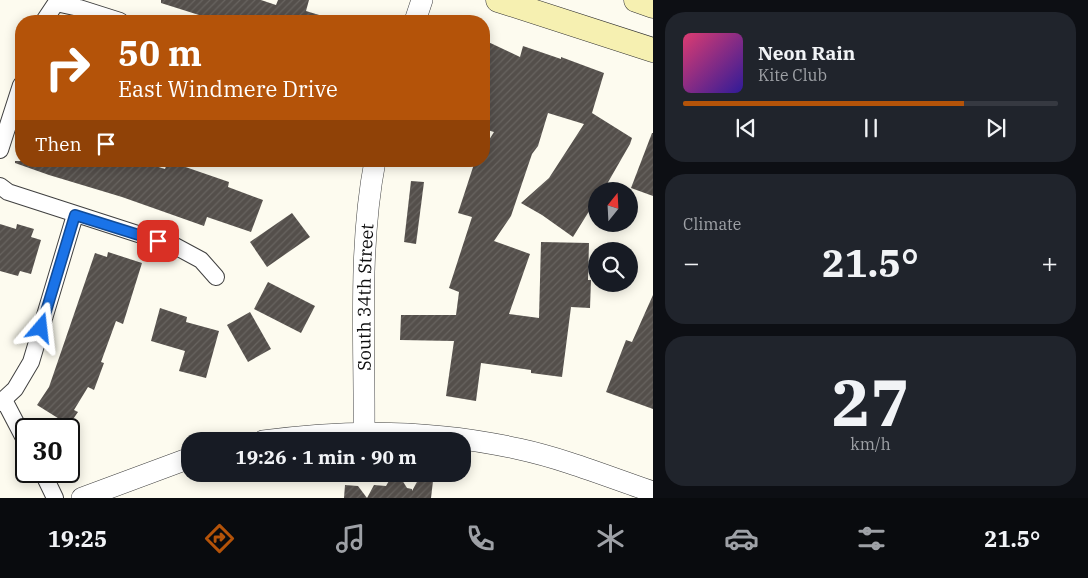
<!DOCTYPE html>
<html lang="en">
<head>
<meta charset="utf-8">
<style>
	body { margin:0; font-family:"IBM Plex Serif",serif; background:#20242c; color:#f1f3f6; height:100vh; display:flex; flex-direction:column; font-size:19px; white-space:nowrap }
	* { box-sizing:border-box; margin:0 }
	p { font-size:16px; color:#9ea1a6 }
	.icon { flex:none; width:28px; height:28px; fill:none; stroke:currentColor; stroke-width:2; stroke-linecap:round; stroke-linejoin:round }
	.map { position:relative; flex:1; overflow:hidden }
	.panel { display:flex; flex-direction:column; gap:12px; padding:12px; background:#0d0f14; width:435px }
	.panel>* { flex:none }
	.guide { position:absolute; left:15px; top:15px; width:475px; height:152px; border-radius:20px; box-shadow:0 2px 12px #0003; background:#b45309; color:#fff; overflow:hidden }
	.needle { width:32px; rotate:18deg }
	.controls { position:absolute; left:588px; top:182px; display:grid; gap:10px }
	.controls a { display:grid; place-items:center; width:50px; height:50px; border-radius:50%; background:#171b24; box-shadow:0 2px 12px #0003; font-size:25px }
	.speed { position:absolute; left:15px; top:418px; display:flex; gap:10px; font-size:25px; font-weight:700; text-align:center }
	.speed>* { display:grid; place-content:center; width:65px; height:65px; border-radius:50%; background:#171b24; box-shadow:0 2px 12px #0003; line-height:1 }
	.speed .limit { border:2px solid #111; border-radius:8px; background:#fff; color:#111 }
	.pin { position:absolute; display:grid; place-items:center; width:42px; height:42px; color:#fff; margin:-21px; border-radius:10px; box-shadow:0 2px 8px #0006 }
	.me { position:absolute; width:55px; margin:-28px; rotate:17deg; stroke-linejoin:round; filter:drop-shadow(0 0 4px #0008) }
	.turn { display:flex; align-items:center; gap:18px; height:105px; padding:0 20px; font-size:22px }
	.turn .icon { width:65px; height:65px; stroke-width:2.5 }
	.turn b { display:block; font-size:35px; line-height:42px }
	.then { display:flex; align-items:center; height:48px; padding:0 20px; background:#0003; gap:10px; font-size:19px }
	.big { font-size:38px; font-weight:800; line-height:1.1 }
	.panel .card { flex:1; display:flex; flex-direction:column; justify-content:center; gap:8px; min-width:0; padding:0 18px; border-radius:20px; background:#20242c }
	.panel .dial { align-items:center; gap:0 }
	.dial b { font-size:65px; line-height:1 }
	.song { display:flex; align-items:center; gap:15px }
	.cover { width:60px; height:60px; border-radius:8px; background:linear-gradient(135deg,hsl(340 70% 55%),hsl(250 70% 35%)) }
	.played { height:5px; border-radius:2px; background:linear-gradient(90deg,#b45309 75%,#363941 75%) }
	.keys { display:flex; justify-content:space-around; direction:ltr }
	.heat { display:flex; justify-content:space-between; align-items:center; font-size:28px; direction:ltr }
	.trip { position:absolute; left:181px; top:432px; width:290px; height:50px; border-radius:20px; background:#171b24; box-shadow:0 2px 12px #0003; font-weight:800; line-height:50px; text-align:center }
	.tab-bar { display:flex; height:80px; justify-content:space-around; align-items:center; background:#090b0e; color:#9ea1a6 }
	.tab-bar .icon { width:35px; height:35px }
	.tab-bar .selected { color:#b45309 }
	.tab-bar b { font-size:22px; color:#f1f3f6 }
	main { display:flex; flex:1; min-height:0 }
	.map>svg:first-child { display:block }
	.building { fill:url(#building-hatch) }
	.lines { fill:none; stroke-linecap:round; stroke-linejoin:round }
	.minor-casing { stroke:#404040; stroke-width:18 }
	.tertiary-casing { stroke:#404040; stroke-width:22 }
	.secondary-casing { stroke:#2f2f2f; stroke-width:25 }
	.minor { stroke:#fff; stroke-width:16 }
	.tertiary { stroke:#fff; stroke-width:21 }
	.secondary { stroke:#f6f0b1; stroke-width:24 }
	.route-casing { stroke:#114b97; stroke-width:12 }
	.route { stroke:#1a73e8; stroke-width:9 }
	.labels { text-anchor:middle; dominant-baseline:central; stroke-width:5; stroke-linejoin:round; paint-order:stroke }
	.street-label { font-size:18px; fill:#0d0d0d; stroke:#fff }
</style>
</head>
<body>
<main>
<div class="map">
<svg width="653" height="498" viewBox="0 0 653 498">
	<defs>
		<pattern id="building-hatch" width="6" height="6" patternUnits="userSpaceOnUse" patternTransform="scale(1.25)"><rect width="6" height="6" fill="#544f4b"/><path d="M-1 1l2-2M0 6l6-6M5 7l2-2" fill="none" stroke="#686460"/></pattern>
	</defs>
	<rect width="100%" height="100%" fill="#fdfbef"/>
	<!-- building -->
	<g class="building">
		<polygon points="161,0 261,0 276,5 278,0 309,0 306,11 329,18 328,21 218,21 161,3"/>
		<polygon points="484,40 520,57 523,46 561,59 561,57 604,73 592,113 632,138 630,144 607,184 601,191 596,191 596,200 573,237 542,215 521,203 549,178 584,124 548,113 538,146 532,154 511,216 494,241 530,254 509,314 539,318 541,242 589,243 588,280 591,280 590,308 571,307 562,377 531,373 531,370 481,363 476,401 446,396 454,341 400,340 401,315 456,315 459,292 449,288 472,217 458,213 475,161 484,161 484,148 494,132 484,129"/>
		<polygon points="652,133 653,133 653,196 631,188"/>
		<polygon points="15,161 139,161 165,169 168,161 229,182 228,187 263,200 251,232 207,217 204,226 122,197 49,175 15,163"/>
		<polygon points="411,181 424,182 416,244 404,242"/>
		<polygon points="292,213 310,237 267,267 250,242"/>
		<polygon points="0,224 16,229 17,224 34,229 31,237 41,240 31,274 20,271 18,276 0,271"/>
		<polygon points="108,252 142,263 123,324 116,321 101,362 104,363 94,390 88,387 74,410 78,412 69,425 37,405 49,387 95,253 107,257"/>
		<polygon points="268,282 315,306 301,333 254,309"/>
		<polygon points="653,295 653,409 606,392 626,340 632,342"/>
		<polygon points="160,308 187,317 186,322 219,331 206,378 179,371 185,351 151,341"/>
		<polygon points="250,312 271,349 248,362 227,325"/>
		<polygon points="390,479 402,480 407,488 412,489 412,491 418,480 433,481 431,498 367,498 374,485 386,486"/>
		<polygon points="345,485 358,486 367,498 344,498"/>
	</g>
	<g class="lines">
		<defs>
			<g id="minor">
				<polyline points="44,21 56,3 79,8 120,21"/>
				<polyline points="0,150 21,85"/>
				<polyline points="0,186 8,192 175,246 201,260 216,277"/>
				<polyline points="4,400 26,442"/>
				<polyline points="0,403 15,389 31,362 75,215"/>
				<polyline points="42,471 55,498"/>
			</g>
			<g id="tertiary">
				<polyline points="415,21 422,0"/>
				<path id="s1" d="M 364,433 C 365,342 358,250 375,161"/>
				<path d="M 263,441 C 349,429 435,430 519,449 C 565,459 609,477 653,492"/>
				<polyline points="82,498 190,458"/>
			</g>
			<g id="secondary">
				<polyline points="498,0 653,50"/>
				<polyline points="636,0 653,6"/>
			</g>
		</defs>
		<!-- minor casing -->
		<use href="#minor" class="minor-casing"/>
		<!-- tertiary casing -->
		<use href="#tertiary" class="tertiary-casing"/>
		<!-- secondary casing -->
		<use href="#secondary" class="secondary-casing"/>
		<!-- minor -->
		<use href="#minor" class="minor"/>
		<!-- tertiary -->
		<use href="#tertiary" class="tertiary"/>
		<!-- secondary -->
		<use href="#secondary" class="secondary"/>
	</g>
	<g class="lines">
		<defs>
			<polyline id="route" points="41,328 75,215 158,241"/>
		</defs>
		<!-- route casing -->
		<use href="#route" class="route-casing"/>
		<!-- route -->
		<use href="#route" class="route"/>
	</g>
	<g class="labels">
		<!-- street labels -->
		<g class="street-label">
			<text stroke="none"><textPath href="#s1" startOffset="136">South 34th Street</textPath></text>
		</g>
	</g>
</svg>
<div class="controls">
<a><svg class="needle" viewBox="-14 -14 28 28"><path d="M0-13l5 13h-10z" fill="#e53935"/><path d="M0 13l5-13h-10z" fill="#9ea1a6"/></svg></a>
<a><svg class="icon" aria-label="search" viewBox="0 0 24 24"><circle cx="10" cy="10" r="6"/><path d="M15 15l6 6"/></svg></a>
</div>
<div class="speed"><div class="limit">30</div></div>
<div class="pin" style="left:158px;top:241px;background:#d93025"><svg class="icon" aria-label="arrive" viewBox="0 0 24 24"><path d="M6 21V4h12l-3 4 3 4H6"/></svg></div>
<svg class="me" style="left:41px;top:328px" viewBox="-20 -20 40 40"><path d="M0-17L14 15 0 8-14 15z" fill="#1a73e8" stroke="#fff" stroke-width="4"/></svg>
<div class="trip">19:26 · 1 min · 90 m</div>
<div class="guide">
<div class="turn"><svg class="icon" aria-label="right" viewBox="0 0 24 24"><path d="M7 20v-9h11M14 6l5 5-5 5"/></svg><div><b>50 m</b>East Windmere Drive</div></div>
<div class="then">Then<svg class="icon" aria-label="arrive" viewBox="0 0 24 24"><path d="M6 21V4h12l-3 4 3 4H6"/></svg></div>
</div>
</div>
<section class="panel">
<div class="card">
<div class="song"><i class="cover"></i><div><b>Neon Rain</b><p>Kite Club</p></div></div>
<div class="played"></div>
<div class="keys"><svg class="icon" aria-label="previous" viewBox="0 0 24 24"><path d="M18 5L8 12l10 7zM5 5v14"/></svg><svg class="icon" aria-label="pause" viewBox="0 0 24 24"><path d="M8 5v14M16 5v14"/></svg><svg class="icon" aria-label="next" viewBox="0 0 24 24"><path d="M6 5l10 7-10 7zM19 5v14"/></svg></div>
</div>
<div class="card"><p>Climate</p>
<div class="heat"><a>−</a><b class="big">21.5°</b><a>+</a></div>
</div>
<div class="card dial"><b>27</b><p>km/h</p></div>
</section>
</main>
<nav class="tab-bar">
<b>19:25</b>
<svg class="icon selected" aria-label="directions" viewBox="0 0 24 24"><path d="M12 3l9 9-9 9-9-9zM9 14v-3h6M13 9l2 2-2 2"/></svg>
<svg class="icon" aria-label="music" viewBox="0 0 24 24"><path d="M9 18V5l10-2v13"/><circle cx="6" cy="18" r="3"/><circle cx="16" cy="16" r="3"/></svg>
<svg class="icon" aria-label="phone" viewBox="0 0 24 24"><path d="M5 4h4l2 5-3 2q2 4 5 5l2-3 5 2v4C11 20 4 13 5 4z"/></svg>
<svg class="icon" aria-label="climate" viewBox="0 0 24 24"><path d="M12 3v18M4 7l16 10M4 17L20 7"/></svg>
<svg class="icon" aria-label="car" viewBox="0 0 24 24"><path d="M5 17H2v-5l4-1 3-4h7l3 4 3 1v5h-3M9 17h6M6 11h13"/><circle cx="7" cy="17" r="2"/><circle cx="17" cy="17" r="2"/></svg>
<svg class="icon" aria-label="filters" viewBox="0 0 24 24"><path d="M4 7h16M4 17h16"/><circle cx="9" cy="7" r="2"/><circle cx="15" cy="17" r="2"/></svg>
<b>21.5°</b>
</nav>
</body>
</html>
